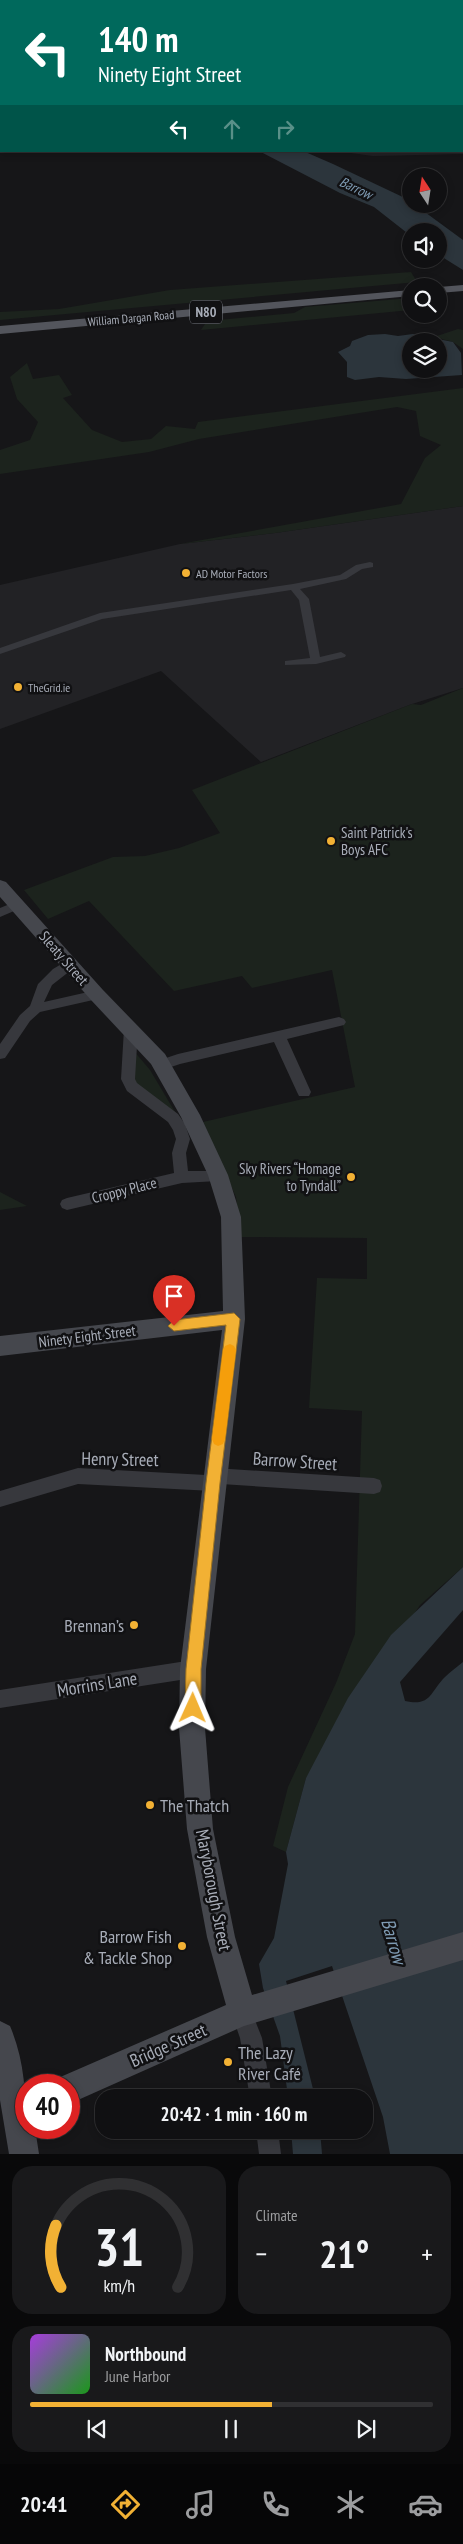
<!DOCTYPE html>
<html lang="en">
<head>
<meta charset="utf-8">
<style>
	body { margin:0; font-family:"PT Sans Narrow",sans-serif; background:#19191b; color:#f1f3f6; height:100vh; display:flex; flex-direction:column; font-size:19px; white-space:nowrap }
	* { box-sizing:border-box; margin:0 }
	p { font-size:16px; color:#9c9d9f }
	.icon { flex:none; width:28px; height:28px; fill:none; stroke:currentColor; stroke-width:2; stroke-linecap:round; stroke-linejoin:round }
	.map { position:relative; height:2154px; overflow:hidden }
	.details { display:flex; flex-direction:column; gap:12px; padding:12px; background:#09090a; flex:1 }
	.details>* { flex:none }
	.banner { position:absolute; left:0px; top:0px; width:464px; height:152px; box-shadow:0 2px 8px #0003,0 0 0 1px #303032; background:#00695c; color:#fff; overflow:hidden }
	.needle { width:32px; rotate:348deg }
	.buttons { position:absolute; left:402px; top:168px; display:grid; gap:10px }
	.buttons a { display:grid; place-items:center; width:45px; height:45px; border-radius:50%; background:#101012; box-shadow:0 2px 8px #0003,0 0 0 1px #303032; font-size:25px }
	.speed { position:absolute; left:15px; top:2074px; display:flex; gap:10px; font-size:25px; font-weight:700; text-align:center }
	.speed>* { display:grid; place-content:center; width:65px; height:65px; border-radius:50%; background:#101012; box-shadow:0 2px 8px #0003,0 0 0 1px #303032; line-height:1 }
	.speed .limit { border:8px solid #d22; background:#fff; color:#111 }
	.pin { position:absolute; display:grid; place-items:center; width:42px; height:42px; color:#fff; margin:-51px -21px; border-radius:50% 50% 50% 0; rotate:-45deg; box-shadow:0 0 5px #0007 }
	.pin .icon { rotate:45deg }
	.me { position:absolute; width:55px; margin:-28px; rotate:1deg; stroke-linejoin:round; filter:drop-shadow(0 0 4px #0008) }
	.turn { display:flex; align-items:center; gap:18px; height:105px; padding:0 15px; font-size:22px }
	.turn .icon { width:65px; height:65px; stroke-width:2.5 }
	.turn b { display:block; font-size:35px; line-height:42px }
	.lanes { display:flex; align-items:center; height:48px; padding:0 15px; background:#0003; justify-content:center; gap:25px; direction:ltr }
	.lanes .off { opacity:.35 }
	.big { font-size:38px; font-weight:700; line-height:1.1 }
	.details .card { flex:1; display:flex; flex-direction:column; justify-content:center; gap:8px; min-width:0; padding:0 18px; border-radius:20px; background:#19191b }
	.details .dial { align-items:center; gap:0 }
	.dial svg { height:130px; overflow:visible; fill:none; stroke:#303032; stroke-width:7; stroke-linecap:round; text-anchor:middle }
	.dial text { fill:#f1f3f6; stroke:none }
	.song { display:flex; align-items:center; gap:15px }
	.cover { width:60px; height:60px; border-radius:8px; background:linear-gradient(135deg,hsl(280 70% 55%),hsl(120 70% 35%)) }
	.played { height:5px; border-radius:2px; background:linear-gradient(90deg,#f2b134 60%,#303032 60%) }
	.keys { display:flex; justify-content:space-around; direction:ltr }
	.heat { display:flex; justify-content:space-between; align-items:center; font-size:28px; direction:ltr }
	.details .tiles { flex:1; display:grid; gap:12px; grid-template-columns:1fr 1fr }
	.card:last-child { grid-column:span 2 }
	.trip { position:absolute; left:95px; top:2089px; width:278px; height:50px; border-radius:20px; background:#101012; box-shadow:0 2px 8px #0003,0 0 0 1px #303032; font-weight:700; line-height:50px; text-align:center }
	.tab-bar { display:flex; height:80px; justify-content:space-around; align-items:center; background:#060607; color:#9c9d9f }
	.tab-bar .icon { width:35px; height:35px }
	.tab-bar .on { color:#f2b134 }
	.tab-bar b { font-size:22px; color:#f1f3f6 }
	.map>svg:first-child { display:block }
	.built { fill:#222225 }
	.green { fill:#1c231d }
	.water { fill:#2c353c; fill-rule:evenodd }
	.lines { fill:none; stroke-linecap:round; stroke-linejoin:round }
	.street { fill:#37383d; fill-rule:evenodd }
	.secondary { fill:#45474d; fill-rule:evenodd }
	.primary { fill:#53555c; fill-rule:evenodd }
	.route { fill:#f2b134; stroke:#9d7322 }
	.slow { fill:#f59e0b }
	.poi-dot { fill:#f2b134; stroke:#111113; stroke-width:2 }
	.labels { text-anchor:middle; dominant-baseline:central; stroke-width:5; stroke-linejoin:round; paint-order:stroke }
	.far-street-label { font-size:12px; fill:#a8adb8; stroke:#111113 }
	.far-poi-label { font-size:12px; fill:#a8adb8; stroke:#111113; text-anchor:start }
	.far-water-label { font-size:14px; font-style:italic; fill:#7f9bb3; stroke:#111113 }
	.shield { fill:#111113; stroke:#7b7e86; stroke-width:1 }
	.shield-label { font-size:14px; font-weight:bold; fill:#a8adb8 }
	.poi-label { font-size:15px; fill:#a8adb8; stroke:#111113; text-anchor:start }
	.street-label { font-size:15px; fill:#a8adb8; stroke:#111113 }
	.near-street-label { font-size:18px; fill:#a8adb8; stroke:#111113 }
	.near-poi-label { font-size:18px; fill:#a8adb8; stroke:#111113; text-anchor:end }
	.near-water-label { font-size:19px; font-style:italic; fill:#7f9bb3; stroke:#111113 }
</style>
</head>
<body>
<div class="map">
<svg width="463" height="2154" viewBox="0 0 463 2154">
	<rect width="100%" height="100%" fill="#161618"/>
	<!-- built -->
	<g class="built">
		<polygon points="199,0 463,0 463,154 373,156 336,151 462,151 462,1 191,1"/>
		<polygon points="463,506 463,688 412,704 261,762 161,671 0,729 0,585 180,544 275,533"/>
	</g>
	<!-- green -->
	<g class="green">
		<polygon points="411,272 417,282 0,320 0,312 59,309 170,290"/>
		<polygon points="411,298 411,310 201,330 207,321 294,313 305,307"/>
		<polygon points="458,329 463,330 463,349 453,342 434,337"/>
		<polygon points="27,363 33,379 59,375 72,395 63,398 92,430 122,442 151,439 166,426 195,429 198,422 463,388 463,506 275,533 180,544 401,504 425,458 441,445 420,436 416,411 397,407 199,439 149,452 0,474 0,450 30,440 38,422 17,399 10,377"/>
		<polygon points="463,688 463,1567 420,1605 306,1778 286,1852 273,1846 288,1787 336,1683 355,1634 362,1411 309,1408 317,1278 367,1279 367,1238 241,1237 236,1197 203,1122 355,1087 332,970 252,988 242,976 174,991 89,901 48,919 24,890 113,857 145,856 179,848 220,833 192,790 412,704 421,705"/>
		<polygon points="133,1050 150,1070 178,1117 137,1085 134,1077"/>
		<polygon points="0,1192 27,1206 0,1210"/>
	</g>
	<!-- water -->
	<g class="water">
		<polygon points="259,151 303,151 333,164 407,199 463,240 463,270 439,255 439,231 411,231 411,236 374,207 340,193"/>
		<path d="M 385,334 L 398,336 L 413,334 L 453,342 L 461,353 L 462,375 L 406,379 L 379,377 L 355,380 L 347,377 L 347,362 L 338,352 L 350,346 L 352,341 L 368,335 ZM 411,341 L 439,341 L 439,369 L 411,369 Z"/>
		<path d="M 463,1567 L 463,1610 L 400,1682 L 405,1701 C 431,1707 430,1692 445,1677 C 450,1672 457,1667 463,1662 L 463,2154 L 390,2154 L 383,2117 L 332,1966 L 286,1981 L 315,2097 L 288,2097 L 280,2036 L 263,1988 L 259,1964 L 274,1938 L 288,1864 L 286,1852 L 306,1778 L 348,1698 L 391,1635 Z"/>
		<polygon points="291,2130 320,2130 322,2154 293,2154"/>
	</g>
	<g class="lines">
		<!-- street -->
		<g class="street">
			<polygon points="370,562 373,563 373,567 362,569 346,579 300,589 309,599 320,657 341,652 346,655 345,657 316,664 285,665 285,661 310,658 299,600 291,590 102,619 0,654 0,648 100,613 293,584 340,575 356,565"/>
			<polygon points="17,901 23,905 21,908 0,917 0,908"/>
			<polygon points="70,959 76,964 75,967 52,985 44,1002 97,990 104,995 102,998 40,1012 30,1021 5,1058 0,1059 0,1044 20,1015 30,1006 38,984 53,969"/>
			<polygon points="339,1017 344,1019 346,1022 344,1025 287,1039 311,1092 309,1096 299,1096 297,1092 274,1042 180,1064 162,1070 155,1065 157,1061 178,1054"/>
			<polygon points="131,1024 138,1029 135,1079 137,1083 178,1114 185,1124 190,1139 186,1153 188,1171 223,1171 225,1175 223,1179 218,1181 182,1183 67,1210 62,1208 60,1204 62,1200 67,1198 174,1173 172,1153 176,1139 173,1130 168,1122 127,1091 121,1079 124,1029"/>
			<polygon points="78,1468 206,1475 208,1470 214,1468 374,1478 380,1480 382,1486 380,1492 374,1494 221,1484 219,1489 213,1491 78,1484 0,1507 0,1491"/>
			<polygon points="193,1660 200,1662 202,1669 200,1676 193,1678 0,1708 0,1690"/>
			<polygon points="242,2001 249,2005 262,2038 272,2098 250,2098 240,2038 231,2012 235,2005"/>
			<polygon points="256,2130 278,2130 281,2154 259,2154"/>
		</g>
		<!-- secondary -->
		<g class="secondary">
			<polygon points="0,880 6,882 103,990 165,1054 200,1115 228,1175 241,1217 245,1319 206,1669 205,1728 213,1829 235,1937 252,1995 463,1932 463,1960 244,2026 69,2104 69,2085 56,2085 58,2078 226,2005 207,1937 187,1829 179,1728 180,1669 222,1330 0,1356 0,1336 223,1311 221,1217 208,1175 181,1117 151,1064 91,1000 0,897"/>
			<path d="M 0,2021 L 10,2026 C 24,2059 26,2092 26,2128 L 35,2128 L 39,2154 L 9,2154 L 0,2100 Z"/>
		</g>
		<!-- primary -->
		<g class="primary">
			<polygon points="463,285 463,291 439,293 439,287"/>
			<polygon points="411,290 411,296 0,334 0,326"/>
		</g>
	</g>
	<!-- route -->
	<polygon class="route" points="234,1313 240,1319 220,1483 201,1669 201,1708 198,1714 193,1716 187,1714 185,1708 186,1669 206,1483 226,1325 174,1331 168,1326 174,1320"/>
	<!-- slow -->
	<polygon class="slow" points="230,1344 234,1346 236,1350 225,1439 223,1444 218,1446 214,1444 212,1439 223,1350 225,1346"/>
	<!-- markers -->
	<g class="poi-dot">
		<circle cx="186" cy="573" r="5"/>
		<circle cx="18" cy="687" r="5"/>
		<circle cx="331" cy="841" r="5"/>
		<circle cx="351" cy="1177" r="5"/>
		<circle cx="134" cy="1625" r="5"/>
		<circle cx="150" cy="1805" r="5"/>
		<circle cx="182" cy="1946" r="5"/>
		<circle cx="228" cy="2062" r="5"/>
	</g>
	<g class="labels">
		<!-- far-street labels -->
		<g class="far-street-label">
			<text transform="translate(131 318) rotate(-5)">William Dargan Road</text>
		</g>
		<!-- far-poi labels -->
		<g class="far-poi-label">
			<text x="196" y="573">AD Motor Factors</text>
			<text x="28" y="687">TheGrid.ie</text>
		</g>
		<!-- far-water labels -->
		<g class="far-water-label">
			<text transform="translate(356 188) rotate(25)">Barrow</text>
		</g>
		<!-- shield labels -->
		<rect class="shield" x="190" y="300.5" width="32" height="23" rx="4"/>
		<g class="shield-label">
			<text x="206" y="312">N80</text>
		</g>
		<!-- poi labels -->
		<g class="poi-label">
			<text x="341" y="832">Saint Patrick's<tspan x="341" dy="17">Boys AFC</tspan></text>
			<text x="341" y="1168" text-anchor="end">Sky Rivers “Homage<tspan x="341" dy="17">to Tyndall”</tspan></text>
		</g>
		<!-- street labels -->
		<g class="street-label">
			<text transform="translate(64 958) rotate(49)">Sleaty Street</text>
			<text transform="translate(124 1190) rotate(-14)">Croppy Place</text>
			<text transform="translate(87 1336) rotate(-7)">Ninety Eight Street</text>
		</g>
		<!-- near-street labels -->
		<g class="near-street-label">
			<text transform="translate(120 1459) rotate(1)">Henry Street</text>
			<text transform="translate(295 1461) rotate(4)">Barrow Street</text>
			<text transform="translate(97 1684) rotate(-9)">Morrins Lane</text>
			<text transform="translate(214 1890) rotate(79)">Maryborough Street</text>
			<text transform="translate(168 2045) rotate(-24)">Bridge Street</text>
		</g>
		<!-- near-poi labels -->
		<g class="near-poi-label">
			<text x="124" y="1625">Brennan’s</text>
			<text x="160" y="1805" text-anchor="start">The Thatch</text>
			<text x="172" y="1936">Barrow Fish<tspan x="172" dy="21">&amp; Tackle Shop</tspan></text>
			<text x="238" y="2052" text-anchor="start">The Lazy<tspan x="238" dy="21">River Café</tspan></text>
		</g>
		<!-- near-water labels -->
		<g class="near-water-label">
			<text transform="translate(394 1941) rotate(74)">Barrow</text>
		</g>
	</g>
</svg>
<div class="buttons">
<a><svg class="needle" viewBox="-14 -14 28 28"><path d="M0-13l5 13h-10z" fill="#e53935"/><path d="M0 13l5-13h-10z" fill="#9c9d9f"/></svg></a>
<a><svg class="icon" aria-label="sound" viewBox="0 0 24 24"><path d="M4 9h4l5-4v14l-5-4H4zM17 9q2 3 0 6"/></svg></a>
<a><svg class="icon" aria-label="search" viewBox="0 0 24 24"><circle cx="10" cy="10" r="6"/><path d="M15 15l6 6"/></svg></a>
<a><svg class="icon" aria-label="layers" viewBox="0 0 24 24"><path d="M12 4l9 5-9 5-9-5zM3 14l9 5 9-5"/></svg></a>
</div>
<div class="speed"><div class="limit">40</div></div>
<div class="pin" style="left:174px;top:1326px;background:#d93025"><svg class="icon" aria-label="arrive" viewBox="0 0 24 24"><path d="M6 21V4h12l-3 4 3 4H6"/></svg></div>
<svg class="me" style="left:193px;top:1708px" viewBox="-20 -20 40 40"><path d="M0-17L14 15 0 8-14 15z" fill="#f2b134" stroke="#fff" stroke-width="4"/></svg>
<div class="trip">20:42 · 1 min · 160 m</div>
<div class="banner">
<div class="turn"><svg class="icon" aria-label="left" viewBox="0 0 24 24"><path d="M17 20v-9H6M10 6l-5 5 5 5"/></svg><div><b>140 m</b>Ninety Eight Street</div></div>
<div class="lanes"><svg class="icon" aria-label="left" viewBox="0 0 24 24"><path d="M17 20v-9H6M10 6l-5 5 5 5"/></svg><svg class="icon off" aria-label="ahead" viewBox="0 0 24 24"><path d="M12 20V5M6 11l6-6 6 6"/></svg><svg class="icon off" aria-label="right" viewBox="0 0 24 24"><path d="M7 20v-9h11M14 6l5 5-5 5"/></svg></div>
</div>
</div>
<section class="details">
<div class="tiles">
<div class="card dial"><svg viewBox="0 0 100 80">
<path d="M14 69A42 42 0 1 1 86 69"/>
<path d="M14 69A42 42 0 0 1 11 31" stroke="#f2b134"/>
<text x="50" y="56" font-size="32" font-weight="700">31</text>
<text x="50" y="72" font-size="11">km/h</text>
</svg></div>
<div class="card"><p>Climate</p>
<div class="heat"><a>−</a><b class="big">21°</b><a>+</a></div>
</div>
<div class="card">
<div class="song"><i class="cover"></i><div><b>Northbound</b><p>June Harbor</p></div></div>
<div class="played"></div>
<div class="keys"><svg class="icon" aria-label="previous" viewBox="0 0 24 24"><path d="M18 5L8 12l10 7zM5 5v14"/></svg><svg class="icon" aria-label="pause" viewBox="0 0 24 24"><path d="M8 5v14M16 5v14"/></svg><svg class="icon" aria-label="next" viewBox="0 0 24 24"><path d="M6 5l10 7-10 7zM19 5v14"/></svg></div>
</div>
</div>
</section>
<nav class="tab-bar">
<b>20:41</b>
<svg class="icon on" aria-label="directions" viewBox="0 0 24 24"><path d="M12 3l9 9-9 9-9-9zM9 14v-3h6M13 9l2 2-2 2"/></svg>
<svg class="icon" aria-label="music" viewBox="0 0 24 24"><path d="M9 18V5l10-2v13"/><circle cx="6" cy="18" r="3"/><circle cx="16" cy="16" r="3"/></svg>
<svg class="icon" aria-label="phone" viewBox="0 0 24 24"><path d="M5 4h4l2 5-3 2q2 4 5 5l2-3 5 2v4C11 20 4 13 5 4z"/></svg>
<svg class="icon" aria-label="climate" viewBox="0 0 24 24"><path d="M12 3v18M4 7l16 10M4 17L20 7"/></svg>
<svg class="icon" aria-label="car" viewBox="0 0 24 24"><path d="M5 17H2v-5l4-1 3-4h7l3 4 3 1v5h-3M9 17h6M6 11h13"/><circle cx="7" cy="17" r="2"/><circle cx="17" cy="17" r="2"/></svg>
</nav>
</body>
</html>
